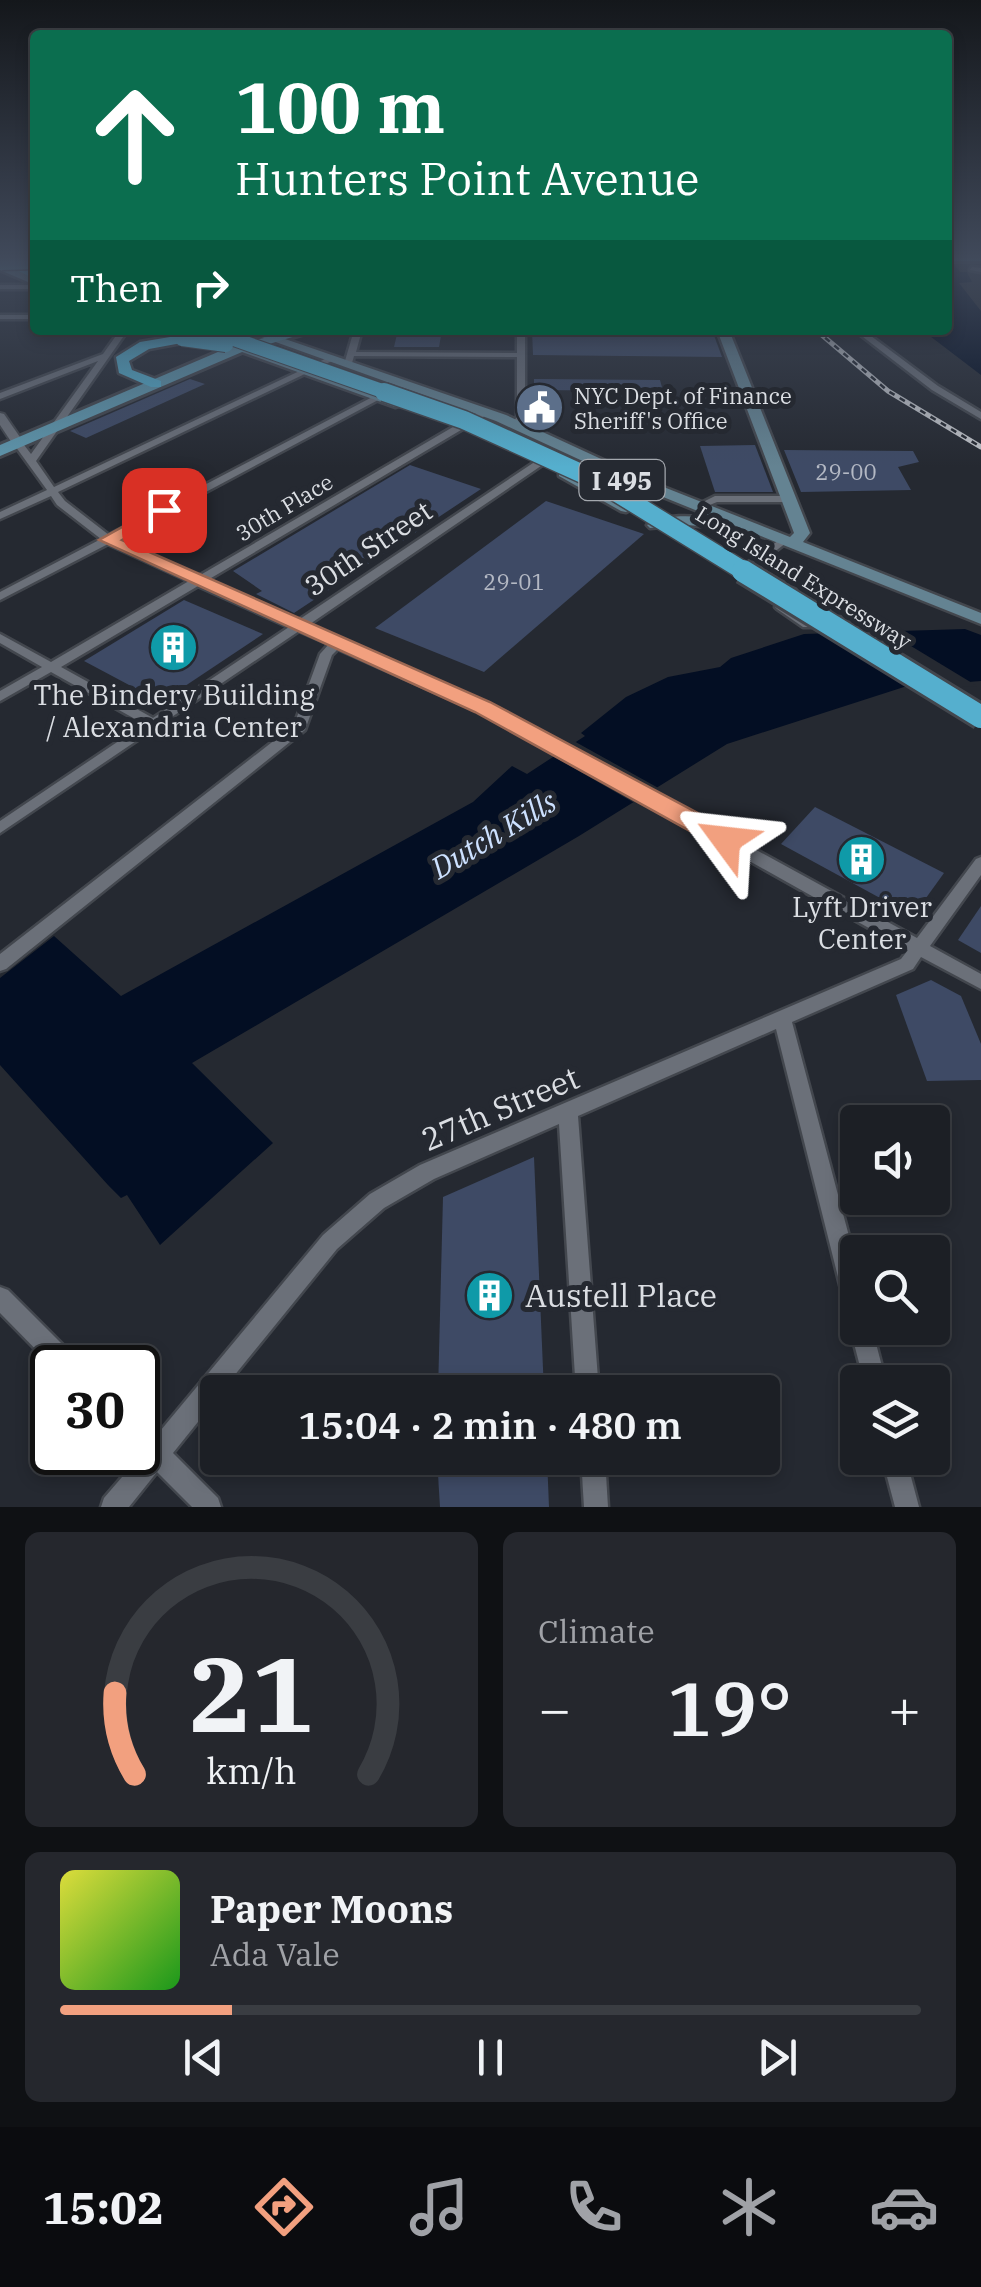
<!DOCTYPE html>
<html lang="en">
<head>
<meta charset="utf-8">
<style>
	body { margin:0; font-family:"IBM Plex Serif",serif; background:#25272d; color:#f1f3f6; height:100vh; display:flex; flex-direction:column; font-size:38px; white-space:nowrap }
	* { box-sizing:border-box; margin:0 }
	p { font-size:32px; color:#a0a2a7 }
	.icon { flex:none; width:55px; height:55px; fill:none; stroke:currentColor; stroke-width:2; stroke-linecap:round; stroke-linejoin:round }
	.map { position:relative; height:1507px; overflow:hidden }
	.drawer { display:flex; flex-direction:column; gap:25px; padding:25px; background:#0f1114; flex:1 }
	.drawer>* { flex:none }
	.banner { position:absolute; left:30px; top:30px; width:922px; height:305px; border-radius:10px; box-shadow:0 5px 15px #0003,0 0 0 2px #3a3d42; background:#0b6e4f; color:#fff; overflow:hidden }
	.controls { position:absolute; left:840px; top:1105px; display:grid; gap:20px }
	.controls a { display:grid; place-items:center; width:110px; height:110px; border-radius:10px; background:#1c1f25; box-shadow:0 5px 15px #0003,0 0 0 2px #3a3d42; font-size:50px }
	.speed { position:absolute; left:30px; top:1345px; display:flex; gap:20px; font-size:50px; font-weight:700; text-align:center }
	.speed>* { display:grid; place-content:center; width:130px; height:130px; border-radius:50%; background:#1c1f25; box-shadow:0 5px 15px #0003,0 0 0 2px #3a3d42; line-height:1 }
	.speed .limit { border:5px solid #111; border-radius:15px; background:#fff; color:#111 }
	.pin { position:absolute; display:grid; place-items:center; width:85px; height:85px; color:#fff; margin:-42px; border-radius:20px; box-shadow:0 5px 15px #0006 }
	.me { position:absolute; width:110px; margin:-55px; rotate:300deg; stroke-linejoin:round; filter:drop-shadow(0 0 8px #0008) }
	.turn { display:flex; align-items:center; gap:35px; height:210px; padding:0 40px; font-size:45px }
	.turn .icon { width:130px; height:130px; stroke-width:2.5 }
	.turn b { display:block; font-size:70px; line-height:85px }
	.then { display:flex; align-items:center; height:95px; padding:0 40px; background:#0003; gap:20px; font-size:38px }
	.big { font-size:75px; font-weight:600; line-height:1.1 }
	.drawer .tile { flex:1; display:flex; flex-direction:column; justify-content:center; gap:15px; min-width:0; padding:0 35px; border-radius:15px; background:#25272d }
	.drawer .dial { align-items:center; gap:0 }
	.dial svg { height:260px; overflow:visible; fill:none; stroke:#3a3d42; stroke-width:7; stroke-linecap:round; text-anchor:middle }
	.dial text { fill:#f1f3f6; stroke:none }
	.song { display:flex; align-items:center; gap:30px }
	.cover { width:120px; height:120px; border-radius:15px; background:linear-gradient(135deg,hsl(60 70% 55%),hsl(120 70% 35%)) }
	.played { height:10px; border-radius:5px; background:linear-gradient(90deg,#f2a07f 20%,#3a3d42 20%) }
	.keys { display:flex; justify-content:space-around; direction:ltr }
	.heat { display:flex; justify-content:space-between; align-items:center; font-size:55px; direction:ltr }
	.drawer .tiles { flex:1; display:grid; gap:25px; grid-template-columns:1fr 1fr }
	.tile:last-child { grid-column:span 2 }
	.trip { position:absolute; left:200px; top:1375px; width:580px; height:100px; border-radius:10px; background:#1c1f25; box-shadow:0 5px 15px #0003,0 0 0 2px #3a3d42; font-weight:600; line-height:100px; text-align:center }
	.dock { display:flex; height:160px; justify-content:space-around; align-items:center; background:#0b0c0f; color:#a0a2a7 }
	.dock .icon { width:70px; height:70px }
	.dock .on { color:#f2a07f }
	.dock b { font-size:45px; color:#f1f3f6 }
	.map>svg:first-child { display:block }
	.water { fill:#030e23 }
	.pier { fill:#252931 }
	.building { fill:#3e4a65 }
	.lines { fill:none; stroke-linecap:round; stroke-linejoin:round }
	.minor-casing { stroke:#43474e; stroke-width:5 }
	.tertiary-casing { stroke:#43474e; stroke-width:4 }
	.secondary-casing { stroke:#43474e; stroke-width:5 }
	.primary-casing { stroke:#43474e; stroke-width:6 }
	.motorway-casing { stroke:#43474e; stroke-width:5 }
	.minor { fill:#6b7079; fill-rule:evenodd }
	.tertiary { fill:#6b7079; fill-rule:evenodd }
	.secondary { fill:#648392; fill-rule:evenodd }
	.primary { fill:#5e96ac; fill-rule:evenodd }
	.motorway { fill:#55afce; fill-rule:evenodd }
	.rail-casing { stroke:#bfc2c7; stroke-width:5 }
	.rail { stroke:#252931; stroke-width:2.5; stroke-dasharray:6; stroke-linecap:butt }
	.primary-bridge-casing { stroke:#43474e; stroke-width:15; stroke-linecap:butt }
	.motorway-bridge-far2-casing { stroke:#43474e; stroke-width:16; stroke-linecap:butt }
	.motorway-bridge-far1-casing { stroke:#43474e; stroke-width:21; stroke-linecap:butt }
	.motorway-bridge-casing { stroke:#43474e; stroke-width:28; stroke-linecap:butt }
	.primary-bridge { stroke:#5e96ac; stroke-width:12 }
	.motorway-bridge-far2 { stroke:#55afce; stroke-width:14 }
	.motorway-bridge-far1 { stroke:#55afce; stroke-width:18 }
	.motorway-bridge { stroke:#55afce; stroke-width:22 }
	.route { fill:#f2a07f; stroke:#9d6853; stroke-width:2.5 }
	.labels { text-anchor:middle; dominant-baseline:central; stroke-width:10; stroke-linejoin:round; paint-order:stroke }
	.far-poi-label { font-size:22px; fill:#dbdee3; stroke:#252931; text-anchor:start }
	.number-label { font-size:22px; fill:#b4b9c4 }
	.far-street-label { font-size:22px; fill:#dbdee3; stroke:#252931 }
	.shield { fill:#252931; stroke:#a4a8ae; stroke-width:2.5 }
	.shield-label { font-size:25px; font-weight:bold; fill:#dbdee3 }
	.street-label { font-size:28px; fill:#dbdee3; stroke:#252931 }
	.poi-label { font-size:28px; fill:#dbdee3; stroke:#252931 }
	.water-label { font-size:30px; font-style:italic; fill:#cde1ff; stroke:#252931 }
	.near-street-label { font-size:32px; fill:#dbdee3; stroke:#252931 }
	.near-poi-label { font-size:32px; fill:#dbdee3; stroke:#252931; text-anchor:start }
</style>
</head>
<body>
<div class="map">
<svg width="981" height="1507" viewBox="0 0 981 1507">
	<rect width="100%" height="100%" fill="#252931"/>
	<!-- water -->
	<g class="water">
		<polygon points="948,256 960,272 967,272 972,282 959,283 981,311 981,375 922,330 948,330"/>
		<polygon points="965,629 981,635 981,681 904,687 727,744 579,836 192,1063 273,1143 160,1245 127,1195 121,1198 108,1185 0,1065 0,978 54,936 121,996 473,802 512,766 527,774 585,736 581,733 626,697 668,677 720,667 731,658 804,634"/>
	</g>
	<!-- pier -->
	<g class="pier">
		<polygon points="878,626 977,686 918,690 822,628"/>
		<polygon points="572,740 662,790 638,805 551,755"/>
	</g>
	<!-- building -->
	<g class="building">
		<polygon points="398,330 431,330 430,336 441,336 439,347 394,347"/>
		<polygon points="532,330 712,330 722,357 533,355"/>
		<polygon points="190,379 205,384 86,438 70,431"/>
		<polygon points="534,379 660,380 663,391 534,390"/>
		<polygon points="755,445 773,492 715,492 700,446"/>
		<polygon points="784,450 913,451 919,462 898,467 911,490 801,492"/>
		<polygon points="410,465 481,489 294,613 256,594 262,591 233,571"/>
		<polygon points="546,501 644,534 484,672 375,628"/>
		<polygon points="184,600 263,634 161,702 84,661"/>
		<polygon points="815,807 944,873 913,916 781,844"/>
		<polygon points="981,906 981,953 958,940"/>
		<polygon points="931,980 961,996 981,1044 981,1080 927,1081 896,995"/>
		<polygon points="534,1157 544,1392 438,1392 443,1197"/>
		<polygon points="437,1458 547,1458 549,1507 440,1507"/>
	</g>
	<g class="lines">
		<defs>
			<g id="minor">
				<polygon points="972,267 981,268 981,272 970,270"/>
				<rect x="0" y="285" width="35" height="4"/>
				<rect x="0" y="315" width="35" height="4"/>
				<path d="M 120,330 L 128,330 L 36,461 L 54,487 L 327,358 L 334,360 L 58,492 L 65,501 L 109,535 L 401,382 L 408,384 L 116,540 L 118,542 L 197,577 L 482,410 L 488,410 L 488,414 L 206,581 L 297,621 L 551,451 L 557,451 L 557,455 L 307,626 L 512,716 L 917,938 L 976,859 L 981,857 L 981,875 L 930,946 L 981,974 L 981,989 L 921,957 L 913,969 L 792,1022 L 858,1270 L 858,1328 L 872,1328 L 886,1382 L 864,1382 L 850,1328 L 853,1322 L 847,1313 L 776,1029 L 578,1116 L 599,1392 L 576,1392 L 559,1124 L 434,1179 L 384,1208 L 337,1249 L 221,1392 L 218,1392 L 218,1397 L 173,1453 L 218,1498 L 221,1507 L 192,1507 L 157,1472 L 129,1507 L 101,1507 L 104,1498 L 141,1455 L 138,1451 L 138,1423 L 146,1427 L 156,1436 L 323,1235 L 370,1194 L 420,1165 L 901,959 L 908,950 L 502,722 L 338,649 L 332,655 L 305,730 L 6,969 L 0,971 L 0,954 L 294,725 L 320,654 L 329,644 L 299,631 L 0,833 L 0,821 L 144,724 L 51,672 L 0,701 L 0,691 L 42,667 L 0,643 L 0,634 L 51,662 L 189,581 L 108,544 L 0,600 L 0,592 L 101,539 L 57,505 L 51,496 L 0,519 L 0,512 L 47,490 L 13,443 L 21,441 L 31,454 L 98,361 L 0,399 L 0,393 L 103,354 ZM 198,586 L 289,627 L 153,718 L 61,667 Z"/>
				<polygon points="354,330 362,330 356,352 517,353 517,330 525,330 525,417 518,426 511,424 517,417 517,357 354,356 352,363 349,363 345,361"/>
				<polygon points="854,330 863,330 938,386 981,412 981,419 932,390"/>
				<polygon points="715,496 789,496 794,499 789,502 717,502 700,509 695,506"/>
				<polygon points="782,538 787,541 786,543 744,575 736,575 736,571"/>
				<polygon points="781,604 811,621 813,624 811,627 803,627 777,609 775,607"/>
				<polygon points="0,1287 8,1290 78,1360 81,1368 54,1368 0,1313"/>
				<polygon points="581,1458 605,1458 608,1507 584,1507"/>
				<polygon points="882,1458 906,1458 919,1507 895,1507"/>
			</g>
			<polygon id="tertiary" points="0,413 4,414 24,443 22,445 12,443 0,425"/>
			<g id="secondary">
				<polygon points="0,263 35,278 35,285 0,270"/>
				<polygon points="181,330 198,330 405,404 395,407"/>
				<path d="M 242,330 L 259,330 L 506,415 L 651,482 L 790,537 L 794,533 L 717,330 L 729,330 L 810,533 L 803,542 L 981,613 L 981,624 L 731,524 L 724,528 L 687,525 L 650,528 L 647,525 C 666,513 693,516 715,518 L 641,488 L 496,421 Z"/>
				<polygon points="559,470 569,470 633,508 626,512 621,511 559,476"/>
			</g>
			<g id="primary">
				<rect x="948" y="256" width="33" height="5"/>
				<polygon points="295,330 316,330 242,352 0,456 0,445 232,346"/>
			</g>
			<g id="motorway">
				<polygon points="0,256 35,270 35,279 0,262"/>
				<polygon points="182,335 189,339 187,342 149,349 129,361 132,370 161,381 161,387 151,387 119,373 116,357 140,342"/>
			</g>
		</defs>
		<!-- minor casing -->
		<use href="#minor" class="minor-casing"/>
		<!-- tertiary casing -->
		<use href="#tertiary" class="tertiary-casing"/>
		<!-- secondary casing -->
		<use href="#secondary" class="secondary-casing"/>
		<!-- primary casing -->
		<use href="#primary" class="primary-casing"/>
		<!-- motorway casing -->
		<use href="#motorway" class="motorway-casing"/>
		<!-- minor -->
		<use href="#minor" class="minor"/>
		<!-- tertiary -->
		<use href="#tertiary" class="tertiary"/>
		<!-- secondary -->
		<use href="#secondary" class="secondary"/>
		<!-- primary -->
		<use href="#primary" class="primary"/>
		<!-- motorway -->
		<use href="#motorway" class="motorway"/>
		<defs>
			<polyline id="rail" points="816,330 888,391 981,447"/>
		</defs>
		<!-- rail casing -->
		<use href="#rail" class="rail-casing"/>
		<!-- rail -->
		<use href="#rail" class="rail"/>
		<defs>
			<polyline id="primary-bridge" points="2,264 35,263"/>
			<g id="motorway-bridge-far2">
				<polyline points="208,330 391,394"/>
				<polyline points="182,339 226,345"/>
			</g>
			<polyline id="motorway-bridge-far1" points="384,392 464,420 596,480 747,573"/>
			<polyline id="motorway-bridge" points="743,571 981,717"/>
		</defs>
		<!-- primary-bridge casing -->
		<use href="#primary-bridge" class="primary-bridge-casing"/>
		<!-- motorway-bridge-far2 casing -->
		<use href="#motorway-bridge-far2" class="motorway-bridge-far2-casing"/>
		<!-- motorway-bridge-far1 casing -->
		<use href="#motorway-bridge-far1" class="motorway-bridge-far1-casing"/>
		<!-- motorway-bridge casing -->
		<use href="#motorway-bridge" class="motorway-bridge-casing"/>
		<!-- primary-bridge -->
		<use href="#primary-bridge" class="primary-bridge"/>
		<!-- motorway-bridge-far2 -->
		<use href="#motorway-bridge-far2" class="motorway-bridge-far2"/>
		<!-- motorway-bridge-far1 -->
		<use href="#motorway-bridge-far1" class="motorway-bridge-far1"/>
		<!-- motorway-bridge -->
		<use href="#motorway-bridge" class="motorway-bridge"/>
	</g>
	<!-- sky -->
	<linearGradient id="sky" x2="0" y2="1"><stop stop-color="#14171b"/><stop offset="0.55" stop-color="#40495a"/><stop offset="1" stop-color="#40495a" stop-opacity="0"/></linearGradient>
	<rect width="981" height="467" fill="url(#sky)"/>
	<!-- route -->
	<polygon class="route" points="158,507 172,510 122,540 490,702 735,833 738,840 735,846 717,846 475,712 99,540"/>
	<!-- icons -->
	<defs>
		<symbol id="civic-disc" viewBox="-11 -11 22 22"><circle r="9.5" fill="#5c6f8a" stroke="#252931"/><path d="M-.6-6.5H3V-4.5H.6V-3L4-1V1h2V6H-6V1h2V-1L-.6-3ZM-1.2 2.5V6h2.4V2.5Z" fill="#fff"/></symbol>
		<symbol id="building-disc" viewBox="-11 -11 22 22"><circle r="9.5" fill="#0f9aa8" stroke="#252931"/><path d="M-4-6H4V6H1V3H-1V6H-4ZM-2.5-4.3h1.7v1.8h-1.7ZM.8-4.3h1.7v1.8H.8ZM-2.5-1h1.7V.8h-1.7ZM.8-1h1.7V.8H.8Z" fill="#fff"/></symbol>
	</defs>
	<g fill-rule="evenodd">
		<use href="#civic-disc" x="512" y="380" width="55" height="55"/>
		<use href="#building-disc" x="146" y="620" width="55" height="55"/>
		<use href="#building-disc" x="834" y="832" width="55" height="55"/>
		<use href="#building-disc" x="462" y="1268" width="55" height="55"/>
	</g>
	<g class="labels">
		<!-- far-poi labels -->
		<g class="far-poi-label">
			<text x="574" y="395">NYC Dept. of Finance<tspan x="574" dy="25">Sheriff's Office</tspan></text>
		</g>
		<!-- number labels -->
		<g class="number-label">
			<text x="846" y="471">29-00</text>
			<text x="514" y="581">29-01</text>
		</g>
		<!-- far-street labels -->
		<g class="far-street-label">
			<text transform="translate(284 507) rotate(-31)">30th Place</text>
			<text transform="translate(804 577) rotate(32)">Long Island Expressway</text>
		</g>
		<!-- shield labels -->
		<rect class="shield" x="579.5" y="460" width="85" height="40" rx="8"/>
		<g class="shield-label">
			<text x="622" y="480">I 495</text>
		</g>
		<!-- street labels -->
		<g class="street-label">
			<text transform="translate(368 548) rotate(-34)">30th Street</text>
		</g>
		<!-- poi labels -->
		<g class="poi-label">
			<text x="174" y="694">The Bindery Building<tspan x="174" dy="32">/ Alexandria Center</tspan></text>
			<text x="862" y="906">Lyft Driver<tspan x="862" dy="32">Center</tspan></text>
		</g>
		<!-- water labels -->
		<g class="water-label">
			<text transform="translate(493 834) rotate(-31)">Dutch Kills</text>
		</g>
		<!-- near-street labels -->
		<g class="near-street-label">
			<text transform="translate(500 1108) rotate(-23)">27th Street</text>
		</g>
		<!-- near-poi labels -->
		<g class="near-poi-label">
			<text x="525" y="1295">Austell Place</text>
		</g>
	</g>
</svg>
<div class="controls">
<a><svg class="icon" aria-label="sound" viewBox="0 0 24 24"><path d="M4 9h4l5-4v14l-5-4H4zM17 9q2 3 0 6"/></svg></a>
<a><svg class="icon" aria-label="search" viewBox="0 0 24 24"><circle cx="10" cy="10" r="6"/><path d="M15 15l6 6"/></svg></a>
<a><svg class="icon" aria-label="layers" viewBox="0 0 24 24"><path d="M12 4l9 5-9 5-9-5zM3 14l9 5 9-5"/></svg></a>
</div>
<div class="speed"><div class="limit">30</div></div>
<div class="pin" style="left:164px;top:510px;background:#d93025"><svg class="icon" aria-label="arrive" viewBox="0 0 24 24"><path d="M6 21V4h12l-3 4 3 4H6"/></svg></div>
<svg class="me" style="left:726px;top:840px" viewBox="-20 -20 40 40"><path d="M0-17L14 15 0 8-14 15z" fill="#f2a07f" stroke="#fff" stroke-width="4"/></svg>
<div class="trip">15:04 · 2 min · 480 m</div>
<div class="banner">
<div class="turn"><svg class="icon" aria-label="ahead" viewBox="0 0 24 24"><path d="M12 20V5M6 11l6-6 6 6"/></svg><div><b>100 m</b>Hunters Point Avenue</div></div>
<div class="then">Then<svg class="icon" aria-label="right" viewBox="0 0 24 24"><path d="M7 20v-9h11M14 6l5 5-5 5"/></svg></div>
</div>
</div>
<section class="drawer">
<div class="tiles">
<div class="tile dial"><svg viewBox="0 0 100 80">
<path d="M14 69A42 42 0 1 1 86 69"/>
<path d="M14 69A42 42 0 0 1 8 44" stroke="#f2a07f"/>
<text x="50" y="56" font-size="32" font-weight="700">21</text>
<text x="50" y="72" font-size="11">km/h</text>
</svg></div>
<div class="tile"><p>Climate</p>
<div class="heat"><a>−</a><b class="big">19°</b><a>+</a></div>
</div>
<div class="tile">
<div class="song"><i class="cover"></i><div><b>Paper Moons</b><p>Ada Vale</p></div></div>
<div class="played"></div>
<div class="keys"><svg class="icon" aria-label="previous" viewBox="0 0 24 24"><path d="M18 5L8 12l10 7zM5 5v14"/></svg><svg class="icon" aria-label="pause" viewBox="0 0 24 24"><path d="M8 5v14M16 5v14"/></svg><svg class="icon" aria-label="next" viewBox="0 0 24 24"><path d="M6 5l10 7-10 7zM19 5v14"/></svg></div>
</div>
</div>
</section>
<nav class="dock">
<b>15:02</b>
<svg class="icon on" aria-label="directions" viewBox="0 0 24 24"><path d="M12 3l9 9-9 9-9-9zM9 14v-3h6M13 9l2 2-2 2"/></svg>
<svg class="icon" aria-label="music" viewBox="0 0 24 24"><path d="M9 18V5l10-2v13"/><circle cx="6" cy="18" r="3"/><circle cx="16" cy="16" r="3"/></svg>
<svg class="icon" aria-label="phone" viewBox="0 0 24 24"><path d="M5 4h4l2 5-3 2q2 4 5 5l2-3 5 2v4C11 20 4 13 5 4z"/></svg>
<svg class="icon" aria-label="climate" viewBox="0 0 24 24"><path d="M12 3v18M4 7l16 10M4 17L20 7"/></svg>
<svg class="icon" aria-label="car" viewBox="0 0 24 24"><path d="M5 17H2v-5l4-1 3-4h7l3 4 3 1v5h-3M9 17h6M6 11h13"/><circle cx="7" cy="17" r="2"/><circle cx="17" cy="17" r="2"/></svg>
</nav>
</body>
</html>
